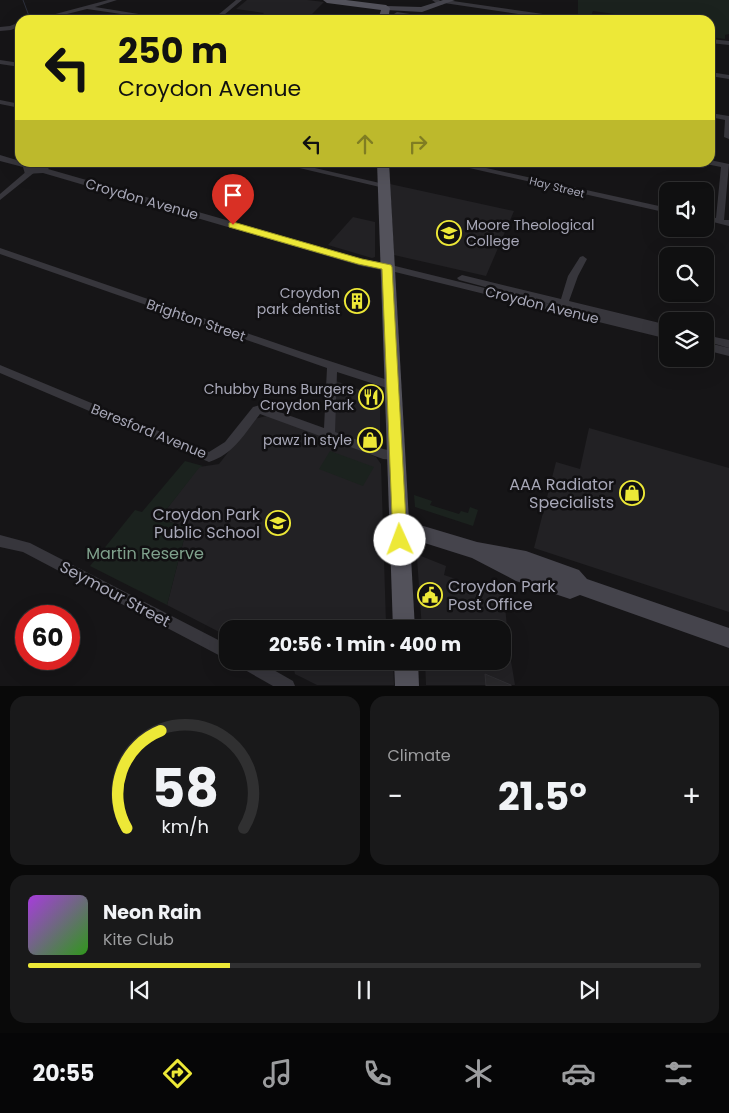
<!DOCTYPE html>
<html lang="en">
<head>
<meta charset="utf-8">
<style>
	body { margin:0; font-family:Poppins,sans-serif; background:#19191a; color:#f1f3f6; height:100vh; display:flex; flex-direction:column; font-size:19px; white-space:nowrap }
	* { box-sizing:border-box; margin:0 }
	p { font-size:16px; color:#9c9d9f }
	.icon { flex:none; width:28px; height:28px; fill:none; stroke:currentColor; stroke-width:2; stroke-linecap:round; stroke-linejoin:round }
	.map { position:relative; height:686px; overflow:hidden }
	.panel { display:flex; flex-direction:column; gap:10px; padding:10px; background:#090909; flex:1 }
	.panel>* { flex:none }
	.hud { position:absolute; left:15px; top:15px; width:700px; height:152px; border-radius:15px; box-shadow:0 5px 20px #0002,0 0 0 1px #303031; background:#ede837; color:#111; overflow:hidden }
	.fabs { position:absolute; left:659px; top:182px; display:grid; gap:10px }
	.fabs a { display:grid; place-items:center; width:55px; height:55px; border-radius:10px; background:#101011; box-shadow:0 5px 20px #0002,0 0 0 1px #303031; font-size:25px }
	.speed { position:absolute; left:15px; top:605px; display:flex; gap:10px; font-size:25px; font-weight:700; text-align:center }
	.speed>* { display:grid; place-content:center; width:65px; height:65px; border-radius:50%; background:#101011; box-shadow:0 5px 20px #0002,0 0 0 1px #303031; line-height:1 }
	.speed .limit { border:8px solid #d22; background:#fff; color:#111 }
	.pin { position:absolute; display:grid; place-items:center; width:42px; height:42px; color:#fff; margin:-51px -21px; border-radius:50% 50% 50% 0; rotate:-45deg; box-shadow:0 0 5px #0007 }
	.pin .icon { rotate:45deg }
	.me { position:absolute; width:55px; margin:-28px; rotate:358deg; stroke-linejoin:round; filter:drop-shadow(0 0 4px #0008) }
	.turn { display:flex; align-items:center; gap:18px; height:105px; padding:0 20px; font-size:22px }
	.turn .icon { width:65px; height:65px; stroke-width:2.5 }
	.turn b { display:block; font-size:35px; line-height:42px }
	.lanes { display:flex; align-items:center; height:48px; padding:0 20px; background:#0003; justify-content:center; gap:25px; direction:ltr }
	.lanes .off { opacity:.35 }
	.big { font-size:38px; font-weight:700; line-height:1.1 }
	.panel .widget { flex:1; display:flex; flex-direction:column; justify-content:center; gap:8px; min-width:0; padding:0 18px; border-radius:15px; background:#19191a }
	.panel .dial { align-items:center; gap:0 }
	.dial svg { height:130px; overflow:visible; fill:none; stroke:#303031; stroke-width:7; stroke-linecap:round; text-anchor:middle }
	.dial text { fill:#f1f3f6; stroke:none }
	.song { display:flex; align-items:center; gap:15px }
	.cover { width:60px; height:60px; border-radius:8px; background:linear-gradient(135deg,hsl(280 70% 55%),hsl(110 70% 35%)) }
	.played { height:5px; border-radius:2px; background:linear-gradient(90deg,#ede837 30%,#303031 30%) }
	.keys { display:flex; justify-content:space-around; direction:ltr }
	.heat { display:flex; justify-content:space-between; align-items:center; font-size:28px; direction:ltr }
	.panel .tiles { flex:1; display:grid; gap:10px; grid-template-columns:1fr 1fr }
	.widget:last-child { grid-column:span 2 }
	.trip { position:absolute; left:219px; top:620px; width:292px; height:50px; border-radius:15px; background:#101011; box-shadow:0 5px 20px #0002,0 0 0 1px #303031; font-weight:700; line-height:50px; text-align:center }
	.tab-bar { display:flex; height:80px; justify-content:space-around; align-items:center; background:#060607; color:#9c9d9f }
	.tab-bar .icon { width:35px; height:35px }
	.tab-bar .current { color:#ede837 }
	.tab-bar b { font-size:22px; color:#f1f3f6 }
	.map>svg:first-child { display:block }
	.built { fill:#222124 }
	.green { fill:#1b221e }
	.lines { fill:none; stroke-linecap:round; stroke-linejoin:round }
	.stream { stroke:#2c2f3b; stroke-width:1 }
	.building { fill:#29282b; stroke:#302f33 }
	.minor { fill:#37363c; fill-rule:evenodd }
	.tertiary { fill:#37363c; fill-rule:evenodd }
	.secondary { fill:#45444c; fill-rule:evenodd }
	.primary { fill:#53525b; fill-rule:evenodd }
	.route { fill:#ede837; stroke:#9a9724 }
	.labels { text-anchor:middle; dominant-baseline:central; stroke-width:5; stroke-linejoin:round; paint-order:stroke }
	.far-street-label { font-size:11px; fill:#a7a7b7; stroke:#111012 }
	.street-label { font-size:14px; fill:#a7a7b7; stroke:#111012 }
	.poi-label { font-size:14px; fill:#a7a7b7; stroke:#111012; text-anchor:end }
	.near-poi-label { font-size:16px; fill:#a7a7b7; stroke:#111012; text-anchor:end }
	.near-park-label { font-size:16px; fill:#7fa18c; stroke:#111012 }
	.near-street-label { font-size:16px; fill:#a7a7b7; stroke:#111012 }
</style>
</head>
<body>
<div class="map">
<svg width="729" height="686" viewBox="0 0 729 686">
	<rect width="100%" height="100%" fill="#161517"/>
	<!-- built -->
	<g class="built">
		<polygon points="247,0 307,0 324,2 306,20 272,20 259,18 264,13 236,9"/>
		<polygon points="390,184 514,211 486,276 394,255"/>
		<polygon points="353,217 375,222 375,257 372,258 328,245"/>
		<polygon points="336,381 380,397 380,449 334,432"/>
		<polygon points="271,415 376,457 381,464 386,623 392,625 392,629 228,629 227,636 167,605 187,527 159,519 199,467 219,464 254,419"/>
		<polygon points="589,428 729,468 729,612 534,548 556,462 580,469"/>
		<polygon points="421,556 446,566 444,575 504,595 509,649 515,685 426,685 425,661 502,661 502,629 422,629 417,558"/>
		<polygon points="277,661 393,661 394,685 317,685 295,674 294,670"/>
	</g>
	<!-- green -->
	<g class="green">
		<polygon points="578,0 729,0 729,34 725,35 725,39 710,37 710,20 648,20 643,18 593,11 589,20 578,18"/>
		<polygon points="330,451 374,467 363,486 319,469"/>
		<polygon points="185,461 203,466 199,468 159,519 187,527 167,605 90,566 135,510 142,512"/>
		<polygon points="414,495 432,501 430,505 459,514 461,511 468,513 470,507 478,510 473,526 415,507"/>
	</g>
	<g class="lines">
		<!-- stream -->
		<polyline class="stream" points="23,0 29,16"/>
	</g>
	<!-- building -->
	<g class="building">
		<polygon points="349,293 371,301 366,308 343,301"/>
		<polygon points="485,674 511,685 511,686 486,686"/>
	</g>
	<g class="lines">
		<!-- minor -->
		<g class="minor">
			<polygon points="108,0 117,0 95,7 176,20 162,20 87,9 43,20 33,20"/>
			<polygon points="236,0 242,0 218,20 212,20"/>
			<polygon points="432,0 439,0 444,4 439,5"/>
			<polygon points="446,0 571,18 574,20 559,20 444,3 443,2"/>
			<polygon points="397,12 436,18 439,20 425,20 395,15 394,14"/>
			<polygon points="20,22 20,26 11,30 0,31 0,27 10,26"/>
			<polygon points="710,39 729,41 729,45 710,43"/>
			<polygon points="0,60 20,63 20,67 0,64"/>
			<polygon points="710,72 729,75 729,79 710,76"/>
			<polygon points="0,100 20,104 20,108 0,104"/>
			<polygon points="710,113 729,116 729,139 724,137 725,120 710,117"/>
			<polygon points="710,160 729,164 724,220 729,220 729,226 705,220 705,216 716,218 721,167 706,164 706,162 710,162"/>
			<polygon points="274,162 289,162 384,184 388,186 384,188"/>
			<polygon points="443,162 459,162 668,208 668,213"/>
			<polygon points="28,170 31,170 35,172 0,200 0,194"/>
			<path d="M 0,248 L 302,352 L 397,383 L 398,386 L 397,389 L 393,390 L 337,372 L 335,432 L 383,449 L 400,452 L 402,455 L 400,458 L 396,460 L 383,459 L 260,414 C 245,433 234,454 209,462 L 0,373 L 0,365 L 209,452 L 225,442 L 253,407 L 260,405 L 324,428 L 327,368 L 0,254 Z"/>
			<polygon points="583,256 587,259 578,276 569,301 668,325 668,332 567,308 668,332 668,339 387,270 383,267 387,264 558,306 459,280 457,278 462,275 561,299 568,276 580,257"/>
			<polygon points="705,335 729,340 729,348 705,341"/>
			<polygon points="705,342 729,348 729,356 705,350"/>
			<polygon points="0,535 30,543 228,645 228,660 23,552 0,547"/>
			<polygon points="236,661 258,661 293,681 295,686 273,686 238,666"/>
		</g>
		<!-- tertiary -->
		<polygon class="tertiary" points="0,155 20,161 20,162 45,162 50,167 48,169 362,259 391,264 393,267 387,271 361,266 43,173 25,174 23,167 0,161"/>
		<!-- secondary -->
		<g class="secondary">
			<polygon points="443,0 455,0 422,12 386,10 382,8 386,6 421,7"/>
			<polygon points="400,519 477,542 526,551 579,570 587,579 729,628 729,648 580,595 570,599 516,581 472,558 393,533 391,527 393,521"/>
		</g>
		<!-- primary -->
		<g class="primary">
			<polygon points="323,0 346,0 386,5 390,8 388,20 378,20 381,10 327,3"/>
			<polygon points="377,162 389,162 415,629 393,629"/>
			<polygon points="394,661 418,661 419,686 395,686"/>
		</g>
	</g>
	<!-- route -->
	<polygon class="route" points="233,222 362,259 391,265 392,267 407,540 405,545 400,546 395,545 393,540 382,269 358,264 229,227 229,223"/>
	<!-- icons -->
	<defs>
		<symbol id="school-ring" viewBox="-11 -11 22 22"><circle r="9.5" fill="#111012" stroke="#ede837" stroke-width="1.5"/><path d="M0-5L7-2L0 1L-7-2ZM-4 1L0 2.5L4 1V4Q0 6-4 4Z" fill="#ede837"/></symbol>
		<symbol id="building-ring" viewBox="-11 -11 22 22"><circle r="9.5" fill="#111012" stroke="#ede837" stroke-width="1.5"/><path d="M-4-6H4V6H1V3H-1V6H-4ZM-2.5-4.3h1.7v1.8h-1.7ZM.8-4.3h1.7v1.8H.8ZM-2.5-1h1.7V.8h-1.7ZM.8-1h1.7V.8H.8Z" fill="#ede837"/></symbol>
		<symbol id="restaurant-ring" viewBox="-11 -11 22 22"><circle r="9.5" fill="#111012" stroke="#ede837" stroke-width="1.5"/><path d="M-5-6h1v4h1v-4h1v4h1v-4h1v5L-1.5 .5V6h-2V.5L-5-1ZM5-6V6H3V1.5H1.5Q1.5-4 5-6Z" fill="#ede837"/></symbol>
		<symbol id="shop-ring" viewBox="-11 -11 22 22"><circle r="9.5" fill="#111012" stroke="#ede837" stroke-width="1.5"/><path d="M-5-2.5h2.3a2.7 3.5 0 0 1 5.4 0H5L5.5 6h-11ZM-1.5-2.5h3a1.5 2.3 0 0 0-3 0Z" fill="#ede837"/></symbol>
		<symbol id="civic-ring" viewBox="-11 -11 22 22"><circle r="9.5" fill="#111012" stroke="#ede837" stroke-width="1.5"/><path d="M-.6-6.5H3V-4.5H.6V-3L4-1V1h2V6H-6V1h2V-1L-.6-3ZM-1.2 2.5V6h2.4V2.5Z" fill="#ede837"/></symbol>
	</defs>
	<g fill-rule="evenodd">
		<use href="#school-ring" x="435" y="219" width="28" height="28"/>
		<use href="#building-ring" x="343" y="287" width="28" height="28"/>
		<use href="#restaurant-ring" x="357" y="383" width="28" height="28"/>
		<use href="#shop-ring" x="356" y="426" width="28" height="28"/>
		<use href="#shop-ring" x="618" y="479" width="28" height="28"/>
		<use href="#school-ring" x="264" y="509" width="28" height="28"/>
		<use href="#civic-ring" x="416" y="581" width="28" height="28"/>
	</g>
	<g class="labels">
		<!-- far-street labels -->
		<g class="far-street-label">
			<text transform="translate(557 187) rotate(14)">Hay Street</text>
		</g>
		<!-- street labels -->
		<g class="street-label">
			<text transform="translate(142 199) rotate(16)">Croydon Avenue</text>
			<text transform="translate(542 305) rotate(14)">Croydon Avenue</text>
			<text transform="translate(196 320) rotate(19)">Brighton Street</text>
			<text transform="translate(149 431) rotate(22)">Beresford Avenue</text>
		</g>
		<!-- poi labels -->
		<g class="poi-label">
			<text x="466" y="225" text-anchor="start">Moore Theological<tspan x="466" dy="16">College</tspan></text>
			<text x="340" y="293">Croydon<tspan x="340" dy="16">park dentist</tspan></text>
			<text x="354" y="389">Chubby Buns Burgers<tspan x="354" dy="16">Croydon Park</tspan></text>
			<text x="352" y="440">pawz in style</text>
		</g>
		<!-- near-poi labels -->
		<g class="near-poi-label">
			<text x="614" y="484">AAA Radiator<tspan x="614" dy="18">Specialists</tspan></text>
			<text x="260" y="514">Croydon Park<tspan x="260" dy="18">Public School</tspan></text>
			<text x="448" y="586" text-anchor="start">Croydon Park<tspan x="448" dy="18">Post Office</tspan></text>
		</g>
		<!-- near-park labels -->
		<g class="near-park-label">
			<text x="145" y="553">Martin Reserve</text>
		</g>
		<!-- near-street labels -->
		<g class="near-street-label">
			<text transform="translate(115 594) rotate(28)">Seymour Street</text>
		</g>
	</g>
</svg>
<div class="fabs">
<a><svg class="icon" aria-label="sound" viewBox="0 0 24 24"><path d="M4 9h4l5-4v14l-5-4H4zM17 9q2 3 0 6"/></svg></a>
<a><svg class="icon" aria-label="search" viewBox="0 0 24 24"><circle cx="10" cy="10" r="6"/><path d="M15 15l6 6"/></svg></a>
<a><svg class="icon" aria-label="layers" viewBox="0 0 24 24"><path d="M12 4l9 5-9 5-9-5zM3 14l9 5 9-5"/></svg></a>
</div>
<div class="speed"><div class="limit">60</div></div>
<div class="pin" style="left:233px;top:225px;background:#d93025"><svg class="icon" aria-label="arrive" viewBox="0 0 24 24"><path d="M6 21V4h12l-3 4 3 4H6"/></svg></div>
<svg class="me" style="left:400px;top:540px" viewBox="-20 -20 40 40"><circle r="19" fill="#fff"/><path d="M0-13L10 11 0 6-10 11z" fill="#ede837"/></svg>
<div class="trip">20:56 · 1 min · 400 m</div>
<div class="hud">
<div class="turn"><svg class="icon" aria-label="left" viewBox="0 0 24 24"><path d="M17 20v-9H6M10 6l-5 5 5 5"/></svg><div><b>250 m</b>Croydon Avenue</div></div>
<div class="lanes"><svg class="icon" aria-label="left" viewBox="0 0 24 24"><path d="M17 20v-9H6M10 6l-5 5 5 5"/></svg><svg class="icon off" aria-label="ahead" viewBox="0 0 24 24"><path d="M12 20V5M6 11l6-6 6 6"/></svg><svg class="icon off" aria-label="right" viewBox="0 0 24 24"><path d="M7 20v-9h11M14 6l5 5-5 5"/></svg></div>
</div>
</div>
<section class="panel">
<div class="tiles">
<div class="widget dial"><svg viewBox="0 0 100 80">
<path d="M14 69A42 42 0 1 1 86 69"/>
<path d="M14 69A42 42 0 0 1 35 9" stroke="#ede837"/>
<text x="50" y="56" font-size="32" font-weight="700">58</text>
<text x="50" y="72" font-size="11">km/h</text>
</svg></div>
<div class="widget"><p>Climate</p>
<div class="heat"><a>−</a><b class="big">21.5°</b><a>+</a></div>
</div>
<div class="widget">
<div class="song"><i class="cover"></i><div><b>Neon Rain</b><p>Kite Club</p></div></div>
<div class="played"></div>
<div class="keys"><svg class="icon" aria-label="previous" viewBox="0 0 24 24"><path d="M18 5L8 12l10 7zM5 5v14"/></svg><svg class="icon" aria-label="pause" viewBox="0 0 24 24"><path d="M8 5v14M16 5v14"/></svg><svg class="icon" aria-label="next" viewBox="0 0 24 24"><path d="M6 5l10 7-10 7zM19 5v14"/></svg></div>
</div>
</div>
</section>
<nav class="tab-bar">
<b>20:55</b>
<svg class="icon current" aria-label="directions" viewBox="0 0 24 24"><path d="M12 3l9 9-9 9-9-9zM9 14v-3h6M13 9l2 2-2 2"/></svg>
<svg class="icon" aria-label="music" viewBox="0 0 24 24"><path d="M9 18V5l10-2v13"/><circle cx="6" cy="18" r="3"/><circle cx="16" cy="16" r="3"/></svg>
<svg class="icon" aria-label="phone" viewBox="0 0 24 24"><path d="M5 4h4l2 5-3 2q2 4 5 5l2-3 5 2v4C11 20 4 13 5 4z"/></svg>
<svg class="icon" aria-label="climate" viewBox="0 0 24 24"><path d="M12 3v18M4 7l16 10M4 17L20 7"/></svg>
<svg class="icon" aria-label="car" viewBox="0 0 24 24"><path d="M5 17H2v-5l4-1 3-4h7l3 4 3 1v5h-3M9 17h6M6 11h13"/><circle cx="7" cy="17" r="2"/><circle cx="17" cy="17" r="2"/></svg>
<svg class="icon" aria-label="filters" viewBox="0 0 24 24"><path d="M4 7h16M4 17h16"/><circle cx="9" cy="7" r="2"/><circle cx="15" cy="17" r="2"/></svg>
</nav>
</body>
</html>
